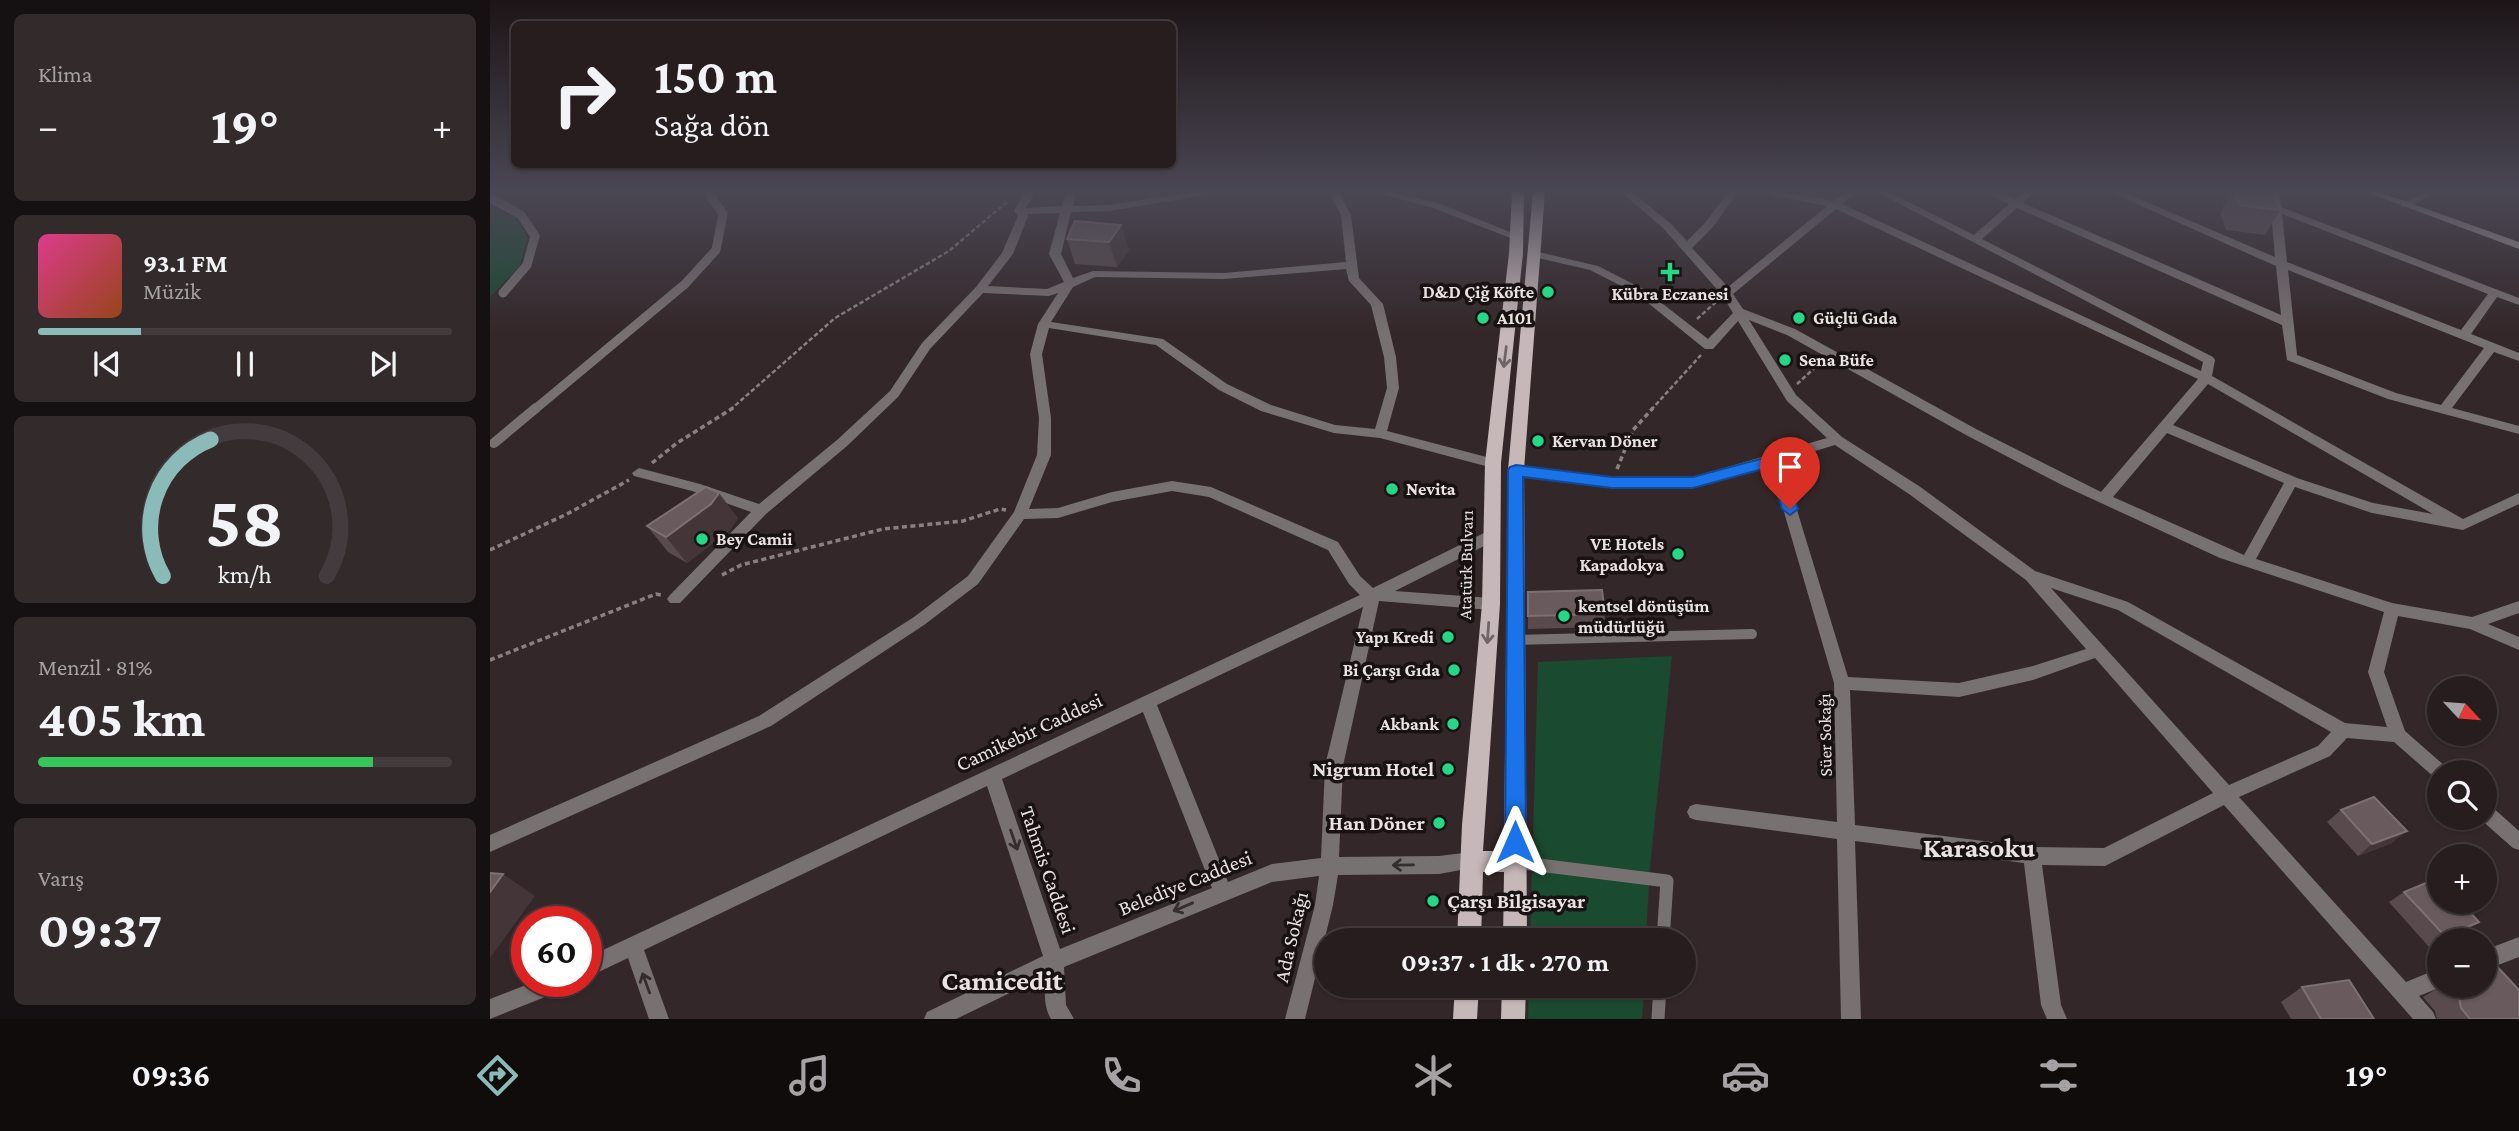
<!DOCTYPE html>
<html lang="tr">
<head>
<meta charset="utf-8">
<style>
	body { margin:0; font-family:"Crimson Pro",serif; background:#332a2c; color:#f1f3f6; height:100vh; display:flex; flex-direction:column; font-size:26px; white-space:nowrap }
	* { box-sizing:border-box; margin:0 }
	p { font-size:23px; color:#a4a2a4 }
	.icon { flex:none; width:38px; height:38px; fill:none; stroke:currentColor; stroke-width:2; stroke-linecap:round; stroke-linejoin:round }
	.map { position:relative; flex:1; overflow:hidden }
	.side { display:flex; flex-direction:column; gap:14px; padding:14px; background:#151011; width:490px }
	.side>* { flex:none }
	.hud { position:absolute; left:21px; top:21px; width:665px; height:147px; border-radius:10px; box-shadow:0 2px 5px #0004,0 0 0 2px #433b3d; background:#271d1f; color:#f1f3f6; overflow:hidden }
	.needle { width:46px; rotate:116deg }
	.controls { position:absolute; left:1937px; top:676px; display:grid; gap:14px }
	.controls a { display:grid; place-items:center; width:70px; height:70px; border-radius:50%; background:#271d1f; box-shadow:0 2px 5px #0004,0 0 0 2px #433b3d; font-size:35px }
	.speed { position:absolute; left:21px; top:906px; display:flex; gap:14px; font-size:35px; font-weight:700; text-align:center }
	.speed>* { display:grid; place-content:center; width:91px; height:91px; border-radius:50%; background:#271d1f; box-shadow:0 2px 5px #0004,0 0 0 2px #433b3d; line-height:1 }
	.speed .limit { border:10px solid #d22; background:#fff; color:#111 }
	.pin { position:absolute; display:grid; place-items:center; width:60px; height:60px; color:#fff; margin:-72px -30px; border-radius:50% 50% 50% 0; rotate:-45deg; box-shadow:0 0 7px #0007 }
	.pin .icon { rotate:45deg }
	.me { position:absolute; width:77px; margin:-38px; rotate:0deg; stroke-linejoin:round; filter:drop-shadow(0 0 5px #0008) }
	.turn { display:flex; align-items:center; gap:24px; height:147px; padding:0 28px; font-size:32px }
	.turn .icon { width:91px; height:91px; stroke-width:2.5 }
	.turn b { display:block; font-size:49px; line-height:60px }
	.big { font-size:52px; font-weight:700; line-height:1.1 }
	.side .widget { flex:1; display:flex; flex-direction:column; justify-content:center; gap:10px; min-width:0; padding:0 24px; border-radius:10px; background:#332a2c }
	.side .dial { align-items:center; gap:0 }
	.dial svg { height:182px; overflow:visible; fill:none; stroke:#433b3d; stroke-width:7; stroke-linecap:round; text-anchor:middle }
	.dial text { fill:#f1f3f6; stroke:none }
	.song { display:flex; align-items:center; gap:21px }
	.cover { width:84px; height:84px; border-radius:10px; background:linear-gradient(135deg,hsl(330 70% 55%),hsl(20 70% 35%)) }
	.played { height:7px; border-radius:4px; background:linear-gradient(90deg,#8bbbb9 25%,#433b3d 25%) }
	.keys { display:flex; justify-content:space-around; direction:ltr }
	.heat { display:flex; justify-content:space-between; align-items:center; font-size:38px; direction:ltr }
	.charge { height:10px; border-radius:5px; background:linear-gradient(90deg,#34c759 81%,#433b3d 0) }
	.trip { position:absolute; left:824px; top:928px; width:382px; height:70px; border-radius:35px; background:#271d1f; box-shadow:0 2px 5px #0004,0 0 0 2px #433b3d; font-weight:700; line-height:70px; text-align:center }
	.menu { display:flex; height:112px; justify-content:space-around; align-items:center; background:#100c0c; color:#a4a2a4 }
	.menu .icon { width:49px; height:49px }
	.menu .active { color:#8bbbb9 }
	.menu b { font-size:32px; color:#f1f3f6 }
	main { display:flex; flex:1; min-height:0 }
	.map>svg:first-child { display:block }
	.green { fill:#1a4a30 }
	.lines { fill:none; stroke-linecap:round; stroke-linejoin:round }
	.path-far1 { stroke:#8b8081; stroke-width:2.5; stroke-dasharray:4.5 2.5; stroke-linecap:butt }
	.path { stroke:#8b8081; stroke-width:3.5; stroke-dasharray:5 3.5; stroke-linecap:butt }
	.lane-far2 { stroke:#787172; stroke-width:9 }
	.lane-far1 { stroke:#787172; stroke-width:10 }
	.lane { stroke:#787172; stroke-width:13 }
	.street { fill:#787172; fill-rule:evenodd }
	.secondary { fill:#a4999a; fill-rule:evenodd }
	.primary { fill:#c6b7b9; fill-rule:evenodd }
	.wall { fill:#594b4d }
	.shaded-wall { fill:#443638 }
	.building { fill:#695b5d; stroke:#7d7072; stroke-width:2 }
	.oneway { stroke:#6f6466 }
	.oneway2 { stroke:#352e30 }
	.route { fill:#1a73e8; stroke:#114b97; stroke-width:2 }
	.poi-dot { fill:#24d886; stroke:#181213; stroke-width:2.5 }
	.labels { text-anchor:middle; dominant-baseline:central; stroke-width:7; stroke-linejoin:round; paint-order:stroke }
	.poi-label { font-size:18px; font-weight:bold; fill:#eae1e2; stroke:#181213; text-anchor:start }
	.street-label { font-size:18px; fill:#eae1e2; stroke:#181213 }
	.near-street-label { font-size:21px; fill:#eae1e2; stroke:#181213 }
	.near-poi-label { font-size:21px; font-weight:bold; fill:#eae1e2; stroke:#181213; text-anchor:end }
	.near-district-label { font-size:28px; font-weight:bold; fill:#eae1e2; stroke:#181213 }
</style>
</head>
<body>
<main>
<section class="side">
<div class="widget"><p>Klima</p>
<div class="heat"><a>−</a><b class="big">19°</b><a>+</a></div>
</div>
<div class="widget">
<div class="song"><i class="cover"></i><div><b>93.1 FM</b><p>Müzik</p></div></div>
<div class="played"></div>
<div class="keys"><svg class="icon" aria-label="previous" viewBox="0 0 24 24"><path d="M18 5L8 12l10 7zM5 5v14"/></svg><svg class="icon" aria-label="pause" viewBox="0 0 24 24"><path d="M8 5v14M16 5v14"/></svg><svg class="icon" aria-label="next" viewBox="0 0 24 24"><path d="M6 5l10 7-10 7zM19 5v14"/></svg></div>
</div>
<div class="widget dial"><svg viewBox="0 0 100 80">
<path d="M14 69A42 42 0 1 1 86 69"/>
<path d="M14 69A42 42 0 0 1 35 9" stroke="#8bbbb9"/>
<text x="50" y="56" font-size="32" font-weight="700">58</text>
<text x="50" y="72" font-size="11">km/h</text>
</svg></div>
<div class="widget"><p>Menzil · 81%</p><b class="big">405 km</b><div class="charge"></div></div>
<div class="widget"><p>Varış</p><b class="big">09:37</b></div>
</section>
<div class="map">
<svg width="2029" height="1019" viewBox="0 0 2029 1019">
	<rect width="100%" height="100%" fill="#342729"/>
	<!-- green -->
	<g class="green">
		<polygon points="0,207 25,217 38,238 29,267 0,297"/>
		<polygon points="1182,656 1160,867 1156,940 1040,940 1048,662"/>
		<polygon points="1039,985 1154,985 1152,1019 1038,1019"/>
	</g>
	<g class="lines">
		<!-- path-far1 -->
		<g class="path-far1">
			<polyline points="1207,319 1227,301"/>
			<polyline points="1307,384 1330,363"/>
			<polyline points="240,410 345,318 459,251 518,201"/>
			<polyline points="1161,410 1211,355"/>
		</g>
		<!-- path -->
		<g class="path">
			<polyline points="162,463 187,443 243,408"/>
			<polyline points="1127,469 1143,430 1163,408"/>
			<polyline points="0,550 77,514 139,480"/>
			<polyline points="232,575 251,565 393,529 473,521 510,509 516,510"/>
			<polyline points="0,660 166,594 171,595"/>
		</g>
		<!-- lane-far2 -->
		<g class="lane-far2">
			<polyline points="0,198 31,215 45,236 37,265 13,293"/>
			<polyline points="44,410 195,284 226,250 233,214 218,192"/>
		</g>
		<!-- lane-far1 -->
		<g class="lane-far1">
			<polyline points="4,443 46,408"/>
			<polyline points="1026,640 1262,634"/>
		</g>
		<!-- lane -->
		<g class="lane">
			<polyline points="1025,862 1177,881 1173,940"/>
			<polyline points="1168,1019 1170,985"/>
		</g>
		<!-- street -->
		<g class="street">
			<path d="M 535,192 L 545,192 L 536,208 L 572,206 L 576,192 L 586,192 L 583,206 L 619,205 L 700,192 L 721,192 L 716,195 L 619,211 L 581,212 L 571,254 L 583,278 L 603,271 L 734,273 L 856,262 L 851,215 L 839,192 L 849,192 L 861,215 L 869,278 L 893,304 L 906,357 L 909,388 L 897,431 L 1008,460 L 1010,463 L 1008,466 L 1003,468 L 890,438 L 844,433 L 771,411 L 729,390 L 666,345 L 559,328 L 552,354 L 561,418 L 561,455 L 539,509 L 568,508 L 622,492 L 682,481 L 721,487 L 848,542 L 870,576 L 883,588 L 996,532 L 1006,532 L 1008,536 L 1006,540 L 905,591 L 1001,598 L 1006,600 L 1009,604 L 1006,608 L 1001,610 L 889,601 L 853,766 L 849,857 L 949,856 L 981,852 L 987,855 L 990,861 L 987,867 L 949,874 L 848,875 L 843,905 L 815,1019 L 795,1019 L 825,905 L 829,876 L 782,882 L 574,967 L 576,1005 L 584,1019 L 561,1019 C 553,1006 555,990 555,976 L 466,1019 L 434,1019 L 437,1012 L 553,956 L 497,786 L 154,950 L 179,1019 L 159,1019 L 138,958 L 96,978 L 96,958 L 870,595 L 859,584 L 838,550 L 719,497 L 682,491 L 622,502 L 568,518 L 534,519 L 488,584 L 434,625 L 281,726 L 0,852 L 0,835 L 269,716 L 424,617 L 478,576 L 524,512 L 547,455 L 549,418 L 540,354 L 548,324 L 568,293 L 559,296 L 493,293 L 440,349 L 408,397 L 357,446 L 276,514 L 190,603 L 180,603 L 177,599 L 180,595 L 261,512 L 202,491 L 144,476 L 142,473 L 149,468 L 210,484 L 269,504 L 347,440 L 400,391 L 432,343 L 486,287 L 512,253 L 528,216 L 524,211 ZM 570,213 L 559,254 L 574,282 L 557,289 L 498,286 L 523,254 L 538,216 L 537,214 ZM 856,269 L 859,281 L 881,305 L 894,357 L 897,388 L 885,429 L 845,425 L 781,405 L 737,384 L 673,339 L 561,322 L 583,287 L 605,277 L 734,279 ZM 873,607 L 835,766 L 831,858 L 782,864 L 738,882 L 667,705 ZM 653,712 L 722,888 L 570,949 L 512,779 Z"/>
			<polygon points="884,192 900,192 951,204 1032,237 1031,239 1023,239 943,208"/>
			<path d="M 1131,192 L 1142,192 L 1181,224 L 1197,241 L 1215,223 L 1238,192 L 1248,192 L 1223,227 L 1202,248 L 1238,287 L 1337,206 L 1281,195 L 1276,192 L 1294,192 L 1343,201 L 1355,192 L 1366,192 L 1352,204 L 1711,371 L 1713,362 L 1387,192 L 1399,192 L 1484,235 L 1519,204 L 1495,192 L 1508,192 L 1525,199 L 1533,192 L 1544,192 L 1533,203 L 1791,315 L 1786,266 L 1620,192 L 1633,192 L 1785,257 L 1781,210 L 1738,192 L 1751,192 L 1780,203 L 1779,192 L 1789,192 L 1791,207 L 2029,298 L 2029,305 L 2007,297 L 1981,334 L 2029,353 L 2029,361 L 2004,352 L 1962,408 L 2029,426 L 2029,434 L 1898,399 L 1797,360 L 1792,325 L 1527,208 L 1492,239 L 1723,357 L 1725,360 L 1722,376 L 1973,519 L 2029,493 L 2029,504 L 1973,530 L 1882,513 L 1805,487 L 1766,559 L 1902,603 L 1982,617 L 2029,601 L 2029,613 L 1998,624 L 2029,637 L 2029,650 L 1980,629 L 1908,616 L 1894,672 L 1915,731 L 1956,767 L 1958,772 L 1950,772 L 1950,779 L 1944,777 L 1904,742 L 1857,738 L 1840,756 L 1749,797 L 1916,982 L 1950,968 L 1950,985 L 1956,985 L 1929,996 L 1943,1012 L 1946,1019 L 1923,1019 L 1734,805 L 1615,866 L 1552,865 L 1571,1005 L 1577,1019 L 1557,1019 L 1551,1005 L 1534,863 L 1365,841 L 1371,1019 L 1351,1019 L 1347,839 L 1206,820 L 1200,818 L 1197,812 L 1200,806 L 1206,804 L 1347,822 L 1344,683 L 1280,464 L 1203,487 L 1122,488 L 1026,475 L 1019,470 L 1026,465 L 1122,478 L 1203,477 L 1337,438 L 1297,401 L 1248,321 L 1223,349 L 1215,349 L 1147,294 L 1100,270 L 1040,256 L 1038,254 L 1044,251 L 1108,266 L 1155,290 L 1218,339 L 1243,313 L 1232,295 L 1173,228 ZM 1346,209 L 1708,379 L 1611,492 L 1486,429 L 1305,329 L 1253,309 L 1243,294 ZM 1792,214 L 1998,294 L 1971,330 L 1797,262 ZM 1798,270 L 1994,348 L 1951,405 L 1906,393 L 1807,355 ZM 1259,320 L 1297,335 L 1476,435 L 1572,485 L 1730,558 L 1894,612 L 1878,672 L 1897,727 L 1855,723 L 1638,602 L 1545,571 L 1429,486 L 1352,437 L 1306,395 ZM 1718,384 L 1943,514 L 1883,503 L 1807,478 L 1683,425 ZM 1677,433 L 1794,483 L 1754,555 L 1623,497 ZM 1345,445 L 1419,494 L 1536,580 L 1596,649 L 1543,666 L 1469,683 L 1358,677 L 1292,461 ZM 1561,588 L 1628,610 L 1841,732 L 1828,746 L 1739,785 ZM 1605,658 L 1723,793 L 1614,848 L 1542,847 L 1365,825 L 1360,690 L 1469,697 L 1543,680 Z"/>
			<polygon points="1934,192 1946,192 1920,207 1912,207 1911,205"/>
			<polygon points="1995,804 2001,806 2029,831 2029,850 2023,848 1989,818 1995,817"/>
			<polygon points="2029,937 2029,957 1995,970 1995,950"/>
			<polygon points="44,982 78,982 75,989 0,1019 0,999"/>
		</g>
		<!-- secondary -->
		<polygon class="secondary" points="1876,192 1889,192 2029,242 2029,249"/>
		<!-- primary -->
		<g class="primary">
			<polygon points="1022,192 1034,192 1033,253 1011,463 1010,604 993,851 1014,851 1018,470 1043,192 1055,192 1034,470 1037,940 1013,940 1014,872 993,872 991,940 967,940 972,825 992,604 995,463 1019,253"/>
			<polygon points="965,985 989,985 987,1019 963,1019"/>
			<polygon points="1012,985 1036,985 1035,1019 1011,1019"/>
		</g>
	</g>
	<!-- wall -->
	<g class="wall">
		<polygon points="1741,192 1775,192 1790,210 1775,235 1736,230 1730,213"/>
		<polygon points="585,221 639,250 627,267 585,264 577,239"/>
		<polygon points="248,518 240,530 197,563 178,552 157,526"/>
		<polygon points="1038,592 1115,614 1114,627 1038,629"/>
		<polygon points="1851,810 1902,843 1868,856 1837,822"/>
		<polygon points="1914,892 1973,933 1955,940 1950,940 1939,947 1899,902"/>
		<polygon points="1953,985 1995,985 2029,1019 1947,1019 1945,1011 1933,997"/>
		<polygon points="1812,987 1884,1019 1801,1019 1791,1002"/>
	</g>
	<!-- shaded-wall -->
	<g class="shaded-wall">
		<polygon points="631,225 639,250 627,267 619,242"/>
		<polygon points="229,493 248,518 240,530 197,563 176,537"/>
		<polygon points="1917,831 1902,843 1868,856 1882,844"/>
		<polygon points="13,874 45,896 0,958 0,892"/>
		<polygon points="1989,922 1973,933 1955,940 1950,940 1950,942 1939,947 1955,936"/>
	</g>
	<!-- building -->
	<g class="building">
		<polygon points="1744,192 1782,192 1790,210 1750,205"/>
		<polygon points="585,221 631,225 619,242 577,239"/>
		<polygon points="216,487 229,493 221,504 176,537 157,526"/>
		<polygon points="1112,590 1115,614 1038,616 1038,592"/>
		<polygon points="1884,797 1917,831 1882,844 1851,810"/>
		<polygon points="0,873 13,874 0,892"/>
		<polygon points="1948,878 1950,880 1950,901 1970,901 1989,922 1955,936 1914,892"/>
		<polygon points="2002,961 2029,990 2029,1019 1980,1019 1971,1008 1969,997 1958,985 1995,985 1995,964"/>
		<polygon points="1859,980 1884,1019 1831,1019 1812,987"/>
	</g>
	<!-- one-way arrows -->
	<defs><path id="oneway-shaft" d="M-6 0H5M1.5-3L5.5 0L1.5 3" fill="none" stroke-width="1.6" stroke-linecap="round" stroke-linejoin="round" transform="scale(1.75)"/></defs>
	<g class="oneway">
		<use href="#oneway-shaft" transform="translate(1015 357) rotate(97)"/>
		<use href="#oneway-shaft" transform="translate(998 633) rotate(94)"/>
	</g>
	<g class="oneway2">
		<use href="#oneway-shaft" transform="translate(524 840) rotate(71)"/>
		<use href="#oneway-shaft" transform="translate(913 865) rotate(179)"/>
		<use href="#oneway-shaft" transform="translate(693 907) rotate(157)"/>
		<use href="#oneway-shaft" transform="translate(156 983) rotate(-110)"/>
	</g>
	<!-- sky -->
	<linearGradient id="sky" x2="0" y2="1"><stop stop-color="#1d1517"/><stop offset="0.57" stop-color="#4a4754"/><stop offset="1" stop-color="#4a4754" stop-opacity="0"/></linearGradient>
	<rect width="2029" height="334" fill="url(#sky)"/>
	<!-- route -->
	<polygon class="route" points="1285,455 1293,460 1308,509 1300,515 1292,509 1280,467 1203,488 1122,488 1033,477 1036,842 1033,849 1025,852 1018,849 1015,842 1018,470 1020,467 1026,465 1122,477 1203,477"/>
	<!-- markers -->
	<g class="poi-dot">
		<path d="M1176.5 261.5h7v7h7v7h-7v7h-7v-7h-7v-7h7z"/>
		<circle cx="1058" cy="292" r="7"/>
		<circle cx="993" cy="318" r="7"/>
		<circle cx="1309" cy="318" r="7"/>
		<circle cx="1295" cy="360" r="7"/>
		<circle cx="1048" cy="441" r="7"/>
		<circle cx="902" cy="489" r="7"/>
		<circle cx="212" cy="539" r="7"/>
		<circle cx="1188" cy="554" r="7"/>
		<circle cx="1074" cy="616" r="7"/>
		<circle cx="958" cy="637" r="7"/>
		<circle cx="964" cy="670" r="7"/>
		<circle cx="963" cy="724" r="7"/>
		<circle cx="958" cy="769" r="7"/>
		<circle cx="949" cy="823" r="7"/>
		<circle cx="943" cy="901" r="7"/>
	</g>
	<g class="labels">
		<!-- poi labels -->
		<g class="poi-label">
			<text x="1044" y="292" text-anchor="end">D&amp;D Çiğ Köfte</text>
			<text x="1180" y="294" text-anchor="middle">Kübra Eczanesi</text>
			<text x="1007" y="318">A101</text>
			<text x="1323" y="318">Güçlü Gıda</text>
			<text x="1309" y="360">Sena Büfe</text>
			<text x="1062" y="441">Kervan Döner</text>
			<text x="916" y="489">Nevita</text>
			<text x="226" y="539">Bey Camii</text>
			<text x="1174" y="544" text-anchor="end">VE Hotels<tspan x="1174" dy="21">Kapadokya</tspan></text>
			<text x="1088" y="606">kentsel dönüşüm<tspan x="1088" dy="21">müdürlüğü</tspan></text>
			<text x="944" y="637" text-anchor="end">Yapı Kredi</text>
			<text x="950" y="670" text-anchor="end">Bi Çarşı Gıda</text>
			<text x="949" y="724" text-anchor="end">Akbank</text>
		</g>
		<!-- street labels -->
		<g class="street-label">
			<text transform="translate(976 565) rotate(-89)">Atatürk Bulvarı</text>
			<text transform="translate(1335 735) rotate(-91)">Süer Sokağı</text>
		</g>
		<!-- near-street labels -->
		<g class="near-street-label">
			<text transform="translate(539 732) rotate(-25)">Camikebir Caddesi</text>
			<text transform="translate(558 870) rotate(71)">Tahmis Caddesi</text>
			<text transform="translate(695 883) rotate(-22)">Belediye Caddesi</text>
			<text transform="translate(801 937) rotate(-77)">Ada Sokağı</text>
		</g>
		<!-- near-poi labels -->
		<g class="near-poi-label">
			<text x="944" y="769">Nigrum Hotel</text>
			<text x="935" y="823">Han Döner</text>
			<text x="957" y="901" text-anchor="start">Çarşı Bilgisayar</text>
		</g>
		<!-- near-district labels -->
		<g class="near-district-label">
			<text x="1489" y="847">Karasoku</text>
			<text x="512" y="980">Camicedit</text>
		</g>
	</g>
</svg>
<div class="controls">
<a><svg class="needle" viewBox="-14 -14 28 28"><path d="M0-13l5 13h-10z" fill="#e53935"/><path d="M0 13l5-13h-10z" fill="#a4a2a4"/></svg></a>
<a><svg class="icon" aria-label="search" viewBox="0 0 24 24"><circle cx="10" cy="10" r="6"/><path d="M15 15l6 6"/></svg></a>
<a>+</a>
<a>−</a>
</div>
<div class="speed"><div class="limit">60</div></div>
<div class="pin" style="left:1300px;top:509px;background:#d93025"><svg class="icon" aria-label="arrive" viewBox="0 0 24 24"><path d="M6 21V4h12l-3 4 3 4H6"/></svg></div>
<svg class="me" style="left:1025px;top:842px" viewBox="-20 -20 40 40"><path d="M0-17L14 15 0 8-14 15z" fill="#1a73e8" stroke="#fff" stroke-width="4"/></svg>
<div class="trip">09:37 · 1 dk · 270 m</div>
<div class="hud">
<div class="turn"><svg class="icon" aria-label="right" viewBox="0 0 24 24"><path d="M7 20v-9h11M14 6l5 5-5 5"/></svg><div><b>150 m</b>Sağa dön</div></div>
</div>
</div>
</main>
<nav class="menu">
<b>09:36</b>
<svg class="icon active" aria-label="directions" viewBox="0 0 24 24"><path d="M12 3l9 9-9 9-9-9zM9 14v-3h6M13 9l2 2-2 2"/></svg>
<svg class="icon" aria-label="music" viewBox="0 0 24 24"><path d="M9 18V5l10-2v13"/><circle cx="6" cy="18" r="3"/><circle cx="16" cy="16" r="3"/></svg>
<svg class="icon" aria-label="phone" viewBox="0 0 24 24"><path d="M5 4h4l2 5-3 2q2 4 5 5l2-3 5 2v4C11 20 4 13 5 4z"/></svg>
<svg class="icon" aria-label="climate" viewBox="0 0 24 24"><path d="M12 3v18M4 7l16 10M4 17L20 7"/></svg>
<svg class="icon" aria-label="car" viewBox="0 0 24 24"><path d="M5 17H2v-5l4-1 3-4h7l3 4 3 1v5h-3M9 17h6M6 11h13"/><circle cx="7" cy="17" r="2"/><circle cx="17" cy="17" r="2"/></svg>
<svg class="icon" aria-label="filters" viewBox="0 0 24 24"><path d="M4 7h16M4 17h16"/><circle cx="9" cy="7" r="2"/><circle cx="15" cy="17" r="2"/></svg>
<b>19°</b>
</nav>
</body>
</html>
